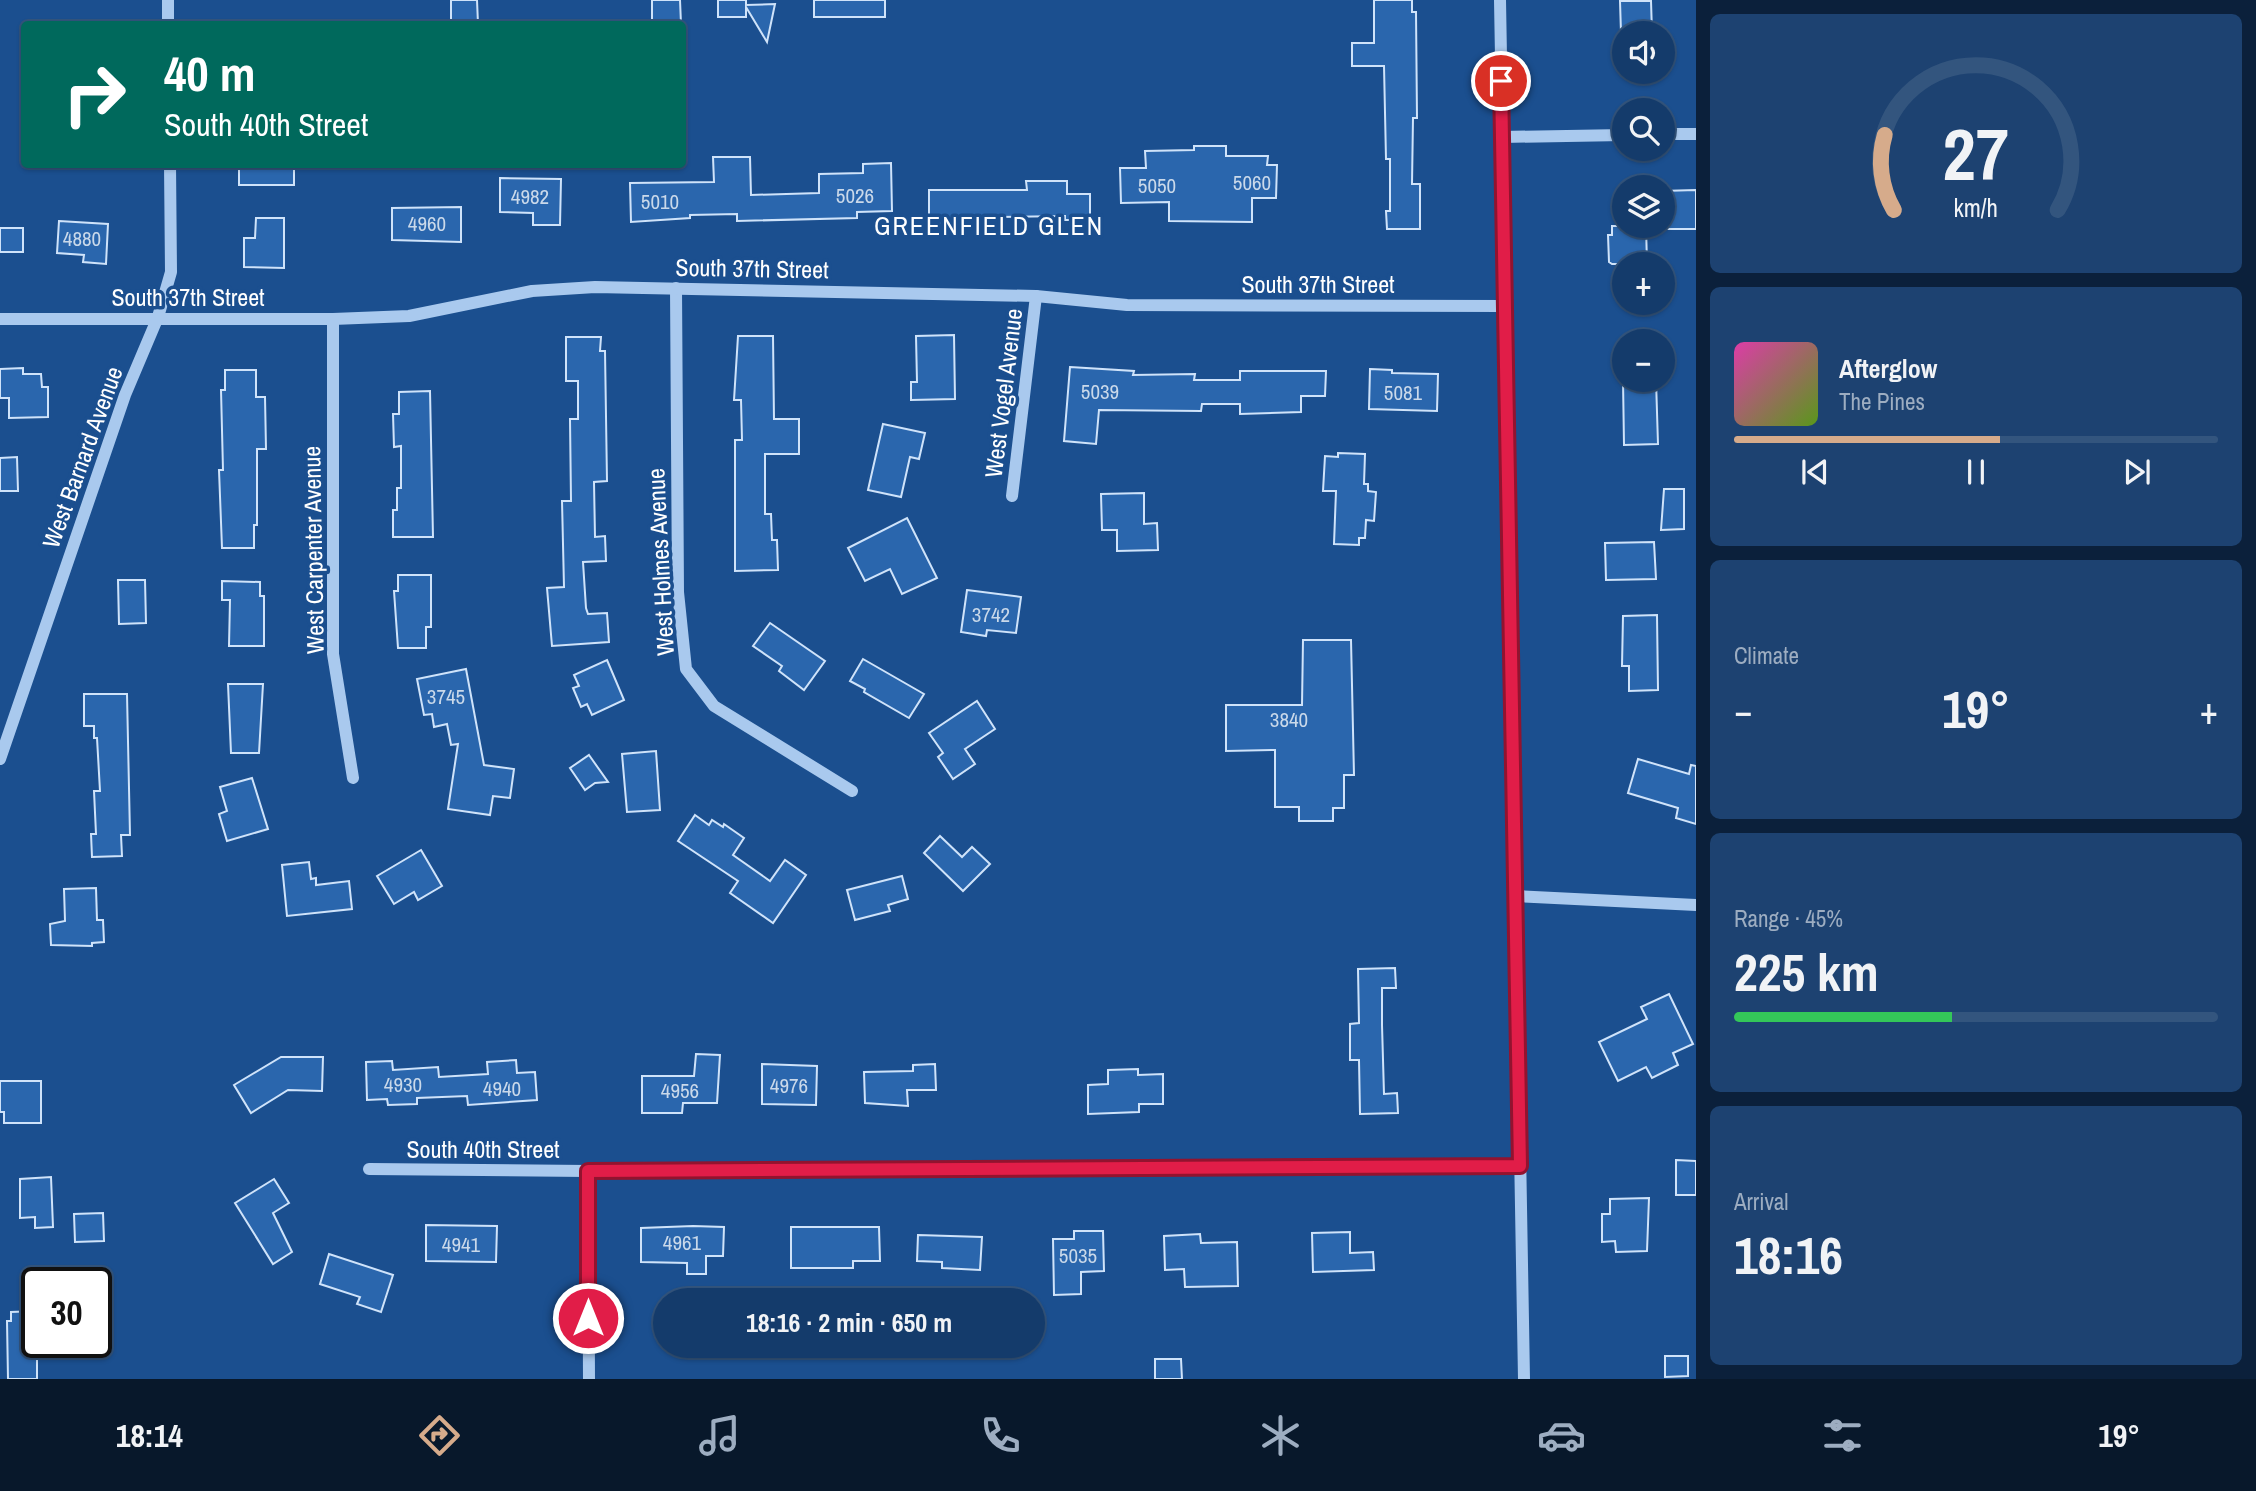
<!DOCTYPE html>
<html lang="en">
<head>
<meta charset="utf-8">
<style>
	body { margin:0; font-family:"Archivo Narrow",sans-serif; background:#1d4271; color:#f1f3f6; height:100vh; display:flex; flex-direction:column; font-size:26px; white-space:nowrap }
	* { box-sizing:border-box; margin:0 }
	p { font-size:23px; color:#9dadc1 }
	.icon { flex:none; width:38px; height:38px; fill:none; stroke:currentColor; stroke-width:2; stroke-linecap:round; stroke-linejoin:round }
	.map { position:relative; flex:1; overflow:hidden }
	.details { display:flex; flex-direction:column; gap:14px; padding:14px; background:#0b203b; width:560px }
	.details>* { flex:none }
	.top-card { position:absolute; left:21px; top:21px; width:665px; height:147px; border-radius:7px; box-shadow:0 2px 5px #0004,0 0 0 2px #33557e; background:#00695c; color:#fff; overflow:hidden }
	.controls { position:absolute; left:1612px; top:21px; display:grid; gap:14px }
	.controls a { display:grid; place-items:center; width:63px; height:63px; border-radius:50%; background:#143b6b; box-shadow:0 2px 5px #0004,0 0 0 2px #33557e; font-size:35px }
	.speed { position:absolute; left:21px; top:1267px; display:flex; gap:14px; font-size:35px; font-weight:700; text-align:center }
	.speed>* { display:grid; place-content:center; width:91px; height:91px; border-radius:50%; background:#143b6b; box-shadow:0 2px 5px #0004,0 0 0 2px #33557e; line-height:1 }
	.speed .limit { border:4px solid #111; border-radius:10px; background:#fff; color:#111 }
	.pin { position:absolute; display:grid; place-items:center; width:60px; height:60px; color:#fff; margin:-30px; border:4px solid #fff; border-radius:50%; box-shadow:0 2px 7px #0007 }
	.me { position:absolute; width:77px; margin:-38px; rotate:0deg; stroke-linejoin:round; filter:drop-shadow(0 0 5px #0008) }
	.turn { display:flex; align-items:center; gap:24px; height:147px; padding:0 28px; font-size:32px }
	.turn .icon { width:91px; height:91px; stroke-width:2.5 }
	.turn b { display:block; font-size:49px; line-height:60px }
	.big { font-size:52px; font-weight:700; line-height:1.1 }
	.details .card { flex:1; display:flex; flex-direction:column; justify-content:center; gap:10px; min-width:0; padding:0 24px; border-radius:10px; background:#1d4271 }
	.details .dial { align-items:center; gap:0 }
	.dial svg { height:182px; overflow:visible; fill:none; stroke:#33557e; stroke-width:7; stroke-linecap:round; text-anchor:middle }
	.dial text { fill:#f1f3f6; stroke:none }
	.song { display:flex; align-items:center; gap:21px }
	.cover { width:84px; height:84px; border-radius:10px; background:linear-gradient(135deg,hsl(320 70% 55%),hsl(90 70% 35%)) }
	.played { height:7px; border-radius:4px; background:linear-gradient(90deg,#d6ab8b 55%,#33557e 55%) }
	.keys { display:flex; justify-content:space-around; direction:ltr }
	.heat { display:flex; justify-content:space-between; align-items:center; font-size:38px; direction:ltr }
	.charge { height:10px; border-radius:5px; background:linear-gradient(90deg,#34c759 45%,#33557e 0) }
	.trip { position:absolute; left:653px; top:1288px; width:392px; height:70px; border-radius:35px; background:#143b6b; box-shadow:0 2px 5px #0004,0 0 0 2px #33557e; font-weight:700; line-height:70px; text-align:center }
	.dock { display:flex; height:112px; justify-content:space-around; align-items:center; background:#08182b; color:#9dadc1 }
	.dock .icon { width:49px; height:49px }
	.dock .selected { color:#d6ab8b }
	.dock b { font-size:32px; color:#f1f3f6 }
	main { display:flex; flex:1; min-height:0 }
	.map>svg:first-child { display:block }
	.building { fill:#2a66ad; stroke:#cfe3fa; stroke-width:2 }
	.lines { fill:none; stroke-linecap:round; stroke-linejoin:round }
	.minor { stroke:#a9c9ee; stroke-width:12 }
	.route-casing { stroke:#92132f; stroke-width:18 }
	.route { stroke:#e11d48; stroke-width:12 }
	.labels { text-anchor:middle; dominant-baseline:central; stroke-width:7; stroke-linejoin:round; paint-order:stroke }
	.number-label { font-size:21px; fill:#cad9ea }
	.street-label { font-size:24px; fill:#fff; stroke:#1b4f8f }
	.neighbourhood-label { font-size:26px; letter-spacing:2px; fill:#fff; stroke:#1b4f8f }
</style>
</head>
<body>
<main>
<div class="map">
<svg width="1696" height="1379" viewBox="0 0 1696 1379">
	<rect width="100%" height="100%" fill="#1b4f8f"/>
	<!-- building -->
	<g class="building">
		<polygon points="451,0 477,0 478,24 451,24"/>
		<polygon points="652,0 680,0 681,24 652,24"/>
		<polygon points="718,0 746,0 746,5 775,4 767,42 746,7 746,17 718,17"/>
		<rect x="814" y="0" width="71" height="17"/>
		<polygon points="1374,0 1412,0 1412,12 1416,12 1417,118 1413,118 1412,184 1420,184 1420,229 1387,229 1386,211 1390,211 1390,159 1386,159 1384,66 1352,66 1352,43 1374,43"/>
		<polygon points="1620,1 1651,1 1652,33 1621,33"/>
		<polygon points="1194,146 1226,146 1226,156 1268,156 1267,165 1277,165 1276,198 1252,198 1252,222 1169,221 1169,202 1121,203 1120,168 1146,168 1145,151 1194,150"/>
		<polygon points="713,157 750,157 751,195 819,193 819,174 863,173 863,164 891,163 892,211 857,212 857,218 737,221 737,214 690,215 690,218 631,222 630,183 714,182"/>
		<rect x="239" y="164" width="55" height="21"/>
		<polygon points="500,178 561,179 560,225 533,225 533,213 500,212"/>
		<polygon points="1026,181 1067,181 1067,194 1090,194 1090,220 1065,220 1065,216 995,217 956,219 957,224 929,224 929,190 1027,190"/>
		<polygon points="1696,190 1696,229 1662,229 1662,191"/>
		<polygon points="461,207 461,242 392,240 392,208"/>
		<polygon points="256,218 284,218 284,268 244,267 244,238 255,238"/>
		<polygon points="59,221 108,224 106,264 83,262 84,255 57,253"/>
		<polygon points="1612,226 1646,226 1647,264 1612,264 1609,262 1608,235 1612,235"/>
		<rect x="0" y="228" width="23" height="24"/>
		<polygon points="954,335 955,399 911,400 911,382 917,382 916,336"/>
		<polygon points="738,336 773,336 774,419 799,419 799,454 765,454 765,514 771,514 772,540 777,540 778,570 735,571 735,440 742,440 741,400 734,400"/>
		<polygon points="566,337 601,337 600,351 605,351 607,481 594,482 595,537 605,536 606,561 583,562 586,608 588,614 607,613 609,642 552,646 547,588 564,587 562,501 571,501 570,419 578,419 578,381 566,381"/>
		<polygon points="1070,367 1134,371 1133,375 1195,374 1194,380 1240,380 1240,371 1326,371 1325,396 1301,396 1301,412 1240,414 1240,404 1202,404 1201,411 1099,410 1096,444 1064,441"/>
		<polygon points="23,368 23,374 41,374 42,387 48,387 48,417 9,418 9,398 0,398 0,369"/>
		<polygon points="1370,369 1392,370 1392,373 1438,374 1437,411 1369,409"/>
		<polygon points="225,370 256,370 256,397 265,397 266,449 257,449 257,525 254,525 254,548 222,548 219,470 223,470 221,390 225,390"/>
		<polygon points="1623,380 1656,380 1658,444 1624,445"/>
		<polygon points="430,391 433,537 393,537 393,510 397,510 397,488 401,488 401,446 394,447 393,414 399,414 399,392"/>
		<polygon points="883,424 925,433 919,459 910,457 901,497 868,490"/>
		<polygon points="1338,453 1365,454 1364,484 1368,484 1368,491 1376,492 1374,521 1366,520 1365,538 1359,538 1359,545 1334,544 1336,491 1323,491 1325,456 1338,457"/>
		<polygon points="17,457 18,491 0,491 0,458"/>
		<polygon points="1664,489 1684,489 1684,529 1661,530"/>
		<polygon points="1144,493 1144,524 1157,523 1158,550 1117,551 1117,530 1102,530 1101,494"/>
		<polygon points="907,518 937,578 902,594 890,569 865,581 848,548"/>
		<polygon points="1654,542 1656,579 1606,580 1605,543"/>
		<polygon points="398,575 431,575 431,627 426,627 426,648 398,648 394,591 398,591"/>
		<polygon points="118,580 145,580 146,623 119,624"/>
		<polygon points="222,581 260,582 260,596 264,596 264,646 229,646 230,600 222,600"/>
		<polygon points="967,590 1021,597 1016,633 987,630 986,636 961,632"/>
		<polygon points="1657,615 1658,690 1629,691 1629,666 1622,666 1623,616"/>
		<polygon points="770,623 825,661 804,690 779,671 782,666 753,646"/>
		<polygon points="1303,640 1351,640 1354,775 1344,775 1344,808 1333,808 1333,821 1299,821 1299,807 1275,807 1275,750 1226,751 1226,705 1302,705"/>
		<polygon points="863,659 924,694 909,718 864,692 865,689 850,681"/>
		<polygon points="607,660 624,700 592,715 587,704 581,707 573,688 579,686 574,675"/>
		<polygon points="466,669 484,765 514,769 510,798 493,796 490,815 448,809 458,744 451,745 447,724 434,727 432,714 424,715 417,679"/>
		<polygon points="228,684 263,684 259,753 231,753"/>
		<polygon points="84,694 127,694 130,835 121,835 122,856 92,857 91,834 96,834 94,791 100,791 97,738 94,738 94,726 84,726"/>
		<polygon points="977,701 995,729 965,749 975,764 953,779 938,757 943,753 929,733"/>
		<polygon points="656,751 660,810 627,812 622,754"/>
		<polygon points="589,755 608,782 595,783 585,790 570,768"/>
		<polygon points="1638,759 1689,774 1691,765 1696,766 1696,824 1676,818 1678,808 1628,793"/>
		<polygon points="252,778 268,829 227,841 219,814 227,811 220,787"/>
		<polygon points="695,815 709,825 712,820 723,827 724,824 744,838 733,855 770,881 785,860 806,875 773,923 730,893 738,881 678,841"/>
		<polygon points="940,836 962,857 972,847 990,864 963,891 924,853"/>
		<polygon points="421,850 442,886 418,900 414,892 394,904 377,876"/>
		<polygon points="309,862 311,879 316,878 316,885 349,881 352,909 287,916 282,865"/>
		<polygon points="902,876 908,899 888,905 890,911 855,920 847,890"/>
		<polygon points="96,888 97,920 103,920 104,942 92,943 92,946 51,945 50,924 65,921 64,889"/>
		<polygon points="1395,968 1396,988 1382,988 1382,1025 1384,1094 1397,1093 1398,1113 1360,1114 1359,1060 1350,1060 1350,1024 1359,1023 1358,969"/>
		<polygon points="1669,994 1693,1044 1673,1053 1678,1065 1652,1078 1646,1067 1618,1081 1599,1042 1647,1019 1641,1007"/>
		<polygon points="696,1054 720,1055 717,1103 683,1103 682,1113 642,1113 642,1076 694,1076"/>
		<polygon points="281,1057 323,1057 322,1091 288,1090 251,1113 234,1085"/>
		<polygon points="516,1060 517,1073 535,1072 537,1100 468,1105 467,1096 417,1098 417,1104 388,1105 387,1099 367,1100 366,1062 392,1061 393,1070 438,1067 439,1077 488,1074 487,1062"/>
		<polygon points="762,1064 817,1066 816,1105 762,1104"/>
		<polygon points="935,1064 936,1090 907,1090 908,1106 865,1103 864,1072 913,1071 913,1065"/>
		<polygon points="1138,1069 1138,1075 1163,1074 1163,1104 1139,1104 1139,1112 1088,1114 1088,1085 1108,1084 1108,1070"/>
		<polygon points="0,1081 41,1081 41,1123 4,1123 4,1112 0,1112"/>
		<polygon points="1676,1160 1696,1161 1696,1195 1676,1195"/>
		<polygon points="51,1177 53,1227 35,1228 35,1217 20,1218 20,1179"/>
		<polygon points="274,1179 289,1203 273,1213 292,1252 273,1264 235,1203"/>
		<polygon points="1649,1198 1647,1251 1616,1252 1615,1241 1602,1242 1602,1214 1610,1214 1610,1199"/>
		<polygon points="103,1213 104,1241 75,1242 74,1214"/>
		<polygon points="426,1225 497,1226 496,1262 426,1261"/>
		<polygon points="693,1226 724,1227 723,1256 706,1256 706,1274 687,1274 687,1263 641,1262 641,1228"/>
		<polygon points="791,1227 879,1227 880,1261 853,1261 853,1268 791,1268"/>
		<polygon points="1074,1231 1103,1231 1104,1271 1081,1272 1081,1294 1054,1295 1053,1239 1074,1239"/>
		<polygon points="1350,1232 1350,1253 1373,1252 1374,1270 1313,1272 1312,1233"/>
		<polygon points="1200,1234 1201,1243 1237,1242 1238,1286 1185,1287 1184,1269 1165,1270 1164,1236"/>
		<polygon points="918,1235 982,1237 980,1270 942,1268 942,1262 917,1261"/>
		<polygon points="329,1254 393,1275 381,1312 357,1304 360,1297 320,1284"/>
		<polygon points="37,1311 37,1379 8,1379 7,1321 11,1321 11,1312"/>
		<polygon points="1665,1356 1688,1356 1688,1376 1665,1377"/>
		<polygon points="1155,1359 1181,1359 1182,1379 1155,1379"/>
	</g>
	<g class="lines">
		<!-- minor -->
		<g class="minor">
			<polyline points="168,0 168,24"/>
			<polyline points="1500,0 1524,1379"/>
			<polyline points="1662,134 1696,134"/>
			<polyline points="1502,137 1624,135"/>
			<polyline points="676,288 678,592 686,669 714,706 852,791"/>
			<polyline points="0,319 333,319 409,316 532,291 595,287 1036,296 1127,305 1506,306"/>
			<polyline points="333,319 333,654 353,778"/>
			<polyline points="1012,496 1036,296"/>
			<polyline points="0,759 125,395 158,317 171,272 170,164"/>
			<polyline points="1516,896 1696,905"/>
			<polyline points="369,1169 588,1171 1520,1166"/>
			<polyline points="588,1171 589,1379"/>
		</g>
	</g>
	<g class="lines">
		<defs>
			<polyline id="route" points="588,1318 588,1171 1520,1166 1501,81"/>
		</defs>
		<!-- route casing -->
		<use href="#route" class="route-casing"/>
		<!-- route -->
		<use href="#route" class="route"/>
	</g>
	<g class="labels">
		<!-- number labels -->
		<g class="number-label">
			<text x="1252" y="182">5060</text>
			<text x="1157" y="185">5050</text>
			<text x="855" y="195">5026</text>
			<text x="530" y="196">4982</text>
			<text x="660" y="201">5010</text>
			<text x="427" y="223">4960</text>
			<text x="82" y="238">4880</text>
			<text x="1100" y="391">5039</text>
			<text x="1403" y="392">5081</text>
			<text x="991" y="614">3742</text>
			<text x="446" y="696">3745</text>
			<text x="1289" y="719">3840</text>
			<text x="403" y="1084">4930</text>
			<text x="789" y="1085">4976</text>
			<text x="502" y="1088">4940</text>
			<text x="680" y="1090">4956</text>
			<text x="682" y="1242">4961</text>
			<text x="461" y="1244">4941</text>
			<text x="1078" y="1255">5035</text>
		</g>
		<!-- street labels -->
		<g class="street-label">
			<text transform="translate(752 268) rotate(1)">South 37th Street</text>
			<text x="1318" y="284">South 37th Street</text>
			<text x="188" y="297">South 37th Street</text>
			<text transform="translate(1003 393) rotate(-83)">West Vogel Avenue</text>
			<text transform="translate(82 457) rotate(-70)">West Barnard Avenue</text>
			<text transform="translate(313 550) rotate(-91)">West Carpenter Avenue</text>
			<text transform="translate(660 562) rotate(-93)">West Holmes Avenue</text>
			<text x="483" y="1149">South 40th Street</text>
		</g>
		<!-- neighbourhood labels -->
		<g class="neighbourhood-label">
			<text x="989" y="225">GREENFIELD GLEN</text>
		</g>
	</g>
</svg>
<div class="controls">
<a><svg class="icon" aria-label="sound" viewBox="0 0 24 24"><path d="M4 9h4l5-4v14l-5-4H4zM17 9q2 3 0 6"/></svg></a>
<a><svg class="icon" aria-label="search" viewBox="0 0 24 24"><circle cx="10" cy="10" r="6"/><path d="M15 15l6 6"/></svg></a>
<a><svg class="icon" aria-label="layers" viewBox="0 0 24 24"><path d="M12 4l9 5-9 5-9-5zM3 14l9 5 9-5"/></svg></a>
<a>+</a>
<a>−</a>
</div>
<div class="speed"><div class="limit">30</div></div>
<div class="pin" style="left:1501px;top:81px;background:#d93025"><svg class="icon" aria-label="arrive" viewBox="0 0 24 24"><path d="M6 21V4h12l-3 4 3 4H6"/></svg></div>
<svg class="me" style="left:588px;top:1318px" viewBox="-20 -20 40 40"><circle r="17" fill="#e11d48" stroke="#fff" stroke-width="3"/><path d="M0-11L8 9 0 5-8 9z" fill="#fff"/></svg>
<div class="trip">18:16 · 2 min · 650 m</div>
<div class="top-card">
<div class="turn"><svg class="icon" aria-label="right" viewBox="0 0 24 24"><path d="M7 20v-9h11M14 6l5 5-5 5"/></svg><div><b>40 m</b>South 40th Street</div></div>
</div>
</div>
<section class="details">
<div class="card dial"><svg viewBox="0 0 100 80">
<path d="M14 69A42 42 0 1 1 86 69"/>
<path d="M14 69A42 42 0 0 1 10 36" stroke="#d6ab8b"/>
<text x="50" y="56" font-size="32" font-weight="700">27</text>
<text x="50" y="72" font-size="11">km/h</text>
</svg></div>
<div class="card">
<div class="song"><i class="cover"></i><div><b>Afterglow</b><p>The Pines</p></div></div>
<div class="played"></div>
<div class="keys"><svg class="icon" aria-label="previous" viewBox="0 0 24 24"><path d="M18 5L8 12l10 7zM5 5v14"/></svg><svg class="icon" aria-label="pause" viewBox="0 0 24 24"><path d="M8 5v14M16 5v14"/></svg><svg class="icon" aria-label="next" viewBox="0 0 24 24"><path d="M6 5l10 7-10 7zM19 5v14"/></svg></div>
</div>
<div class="card"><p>Climate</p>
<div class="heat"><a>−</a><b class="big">19°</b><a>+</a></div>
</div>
<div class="card"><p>Range · 45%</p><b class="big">225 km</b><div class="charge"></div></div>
<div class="card"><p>Arrival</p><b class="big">18:16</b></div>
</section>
</main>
<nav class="dock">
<b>18:14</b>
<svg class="icon selected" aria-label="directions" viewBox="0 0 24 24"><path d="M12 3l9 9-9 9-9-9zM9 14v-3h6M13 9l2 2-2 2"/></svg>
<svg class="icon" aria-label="music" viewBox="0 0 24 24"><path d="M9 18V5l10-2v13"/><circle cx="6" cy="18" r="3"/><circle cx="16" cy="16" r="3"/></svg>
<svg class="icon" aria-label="phone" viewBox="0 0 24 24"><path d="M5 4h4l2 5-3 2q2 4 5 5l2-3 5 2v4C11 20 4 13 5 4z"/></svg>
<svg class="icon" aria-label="climate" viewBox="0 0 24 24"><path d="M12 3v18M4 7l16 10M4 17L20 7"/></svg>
<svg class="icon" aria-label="car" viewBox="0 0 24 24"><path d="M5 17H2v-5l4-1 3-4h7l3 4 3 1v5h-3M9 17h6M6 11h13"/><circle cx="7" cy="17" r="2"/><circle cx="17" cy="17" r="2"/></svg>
<svg class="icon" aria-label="filters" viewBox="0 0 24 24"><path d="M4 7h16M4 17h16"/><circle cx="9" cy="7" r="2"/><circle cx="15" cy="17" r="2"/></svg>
<b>19°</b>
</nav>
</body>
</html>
